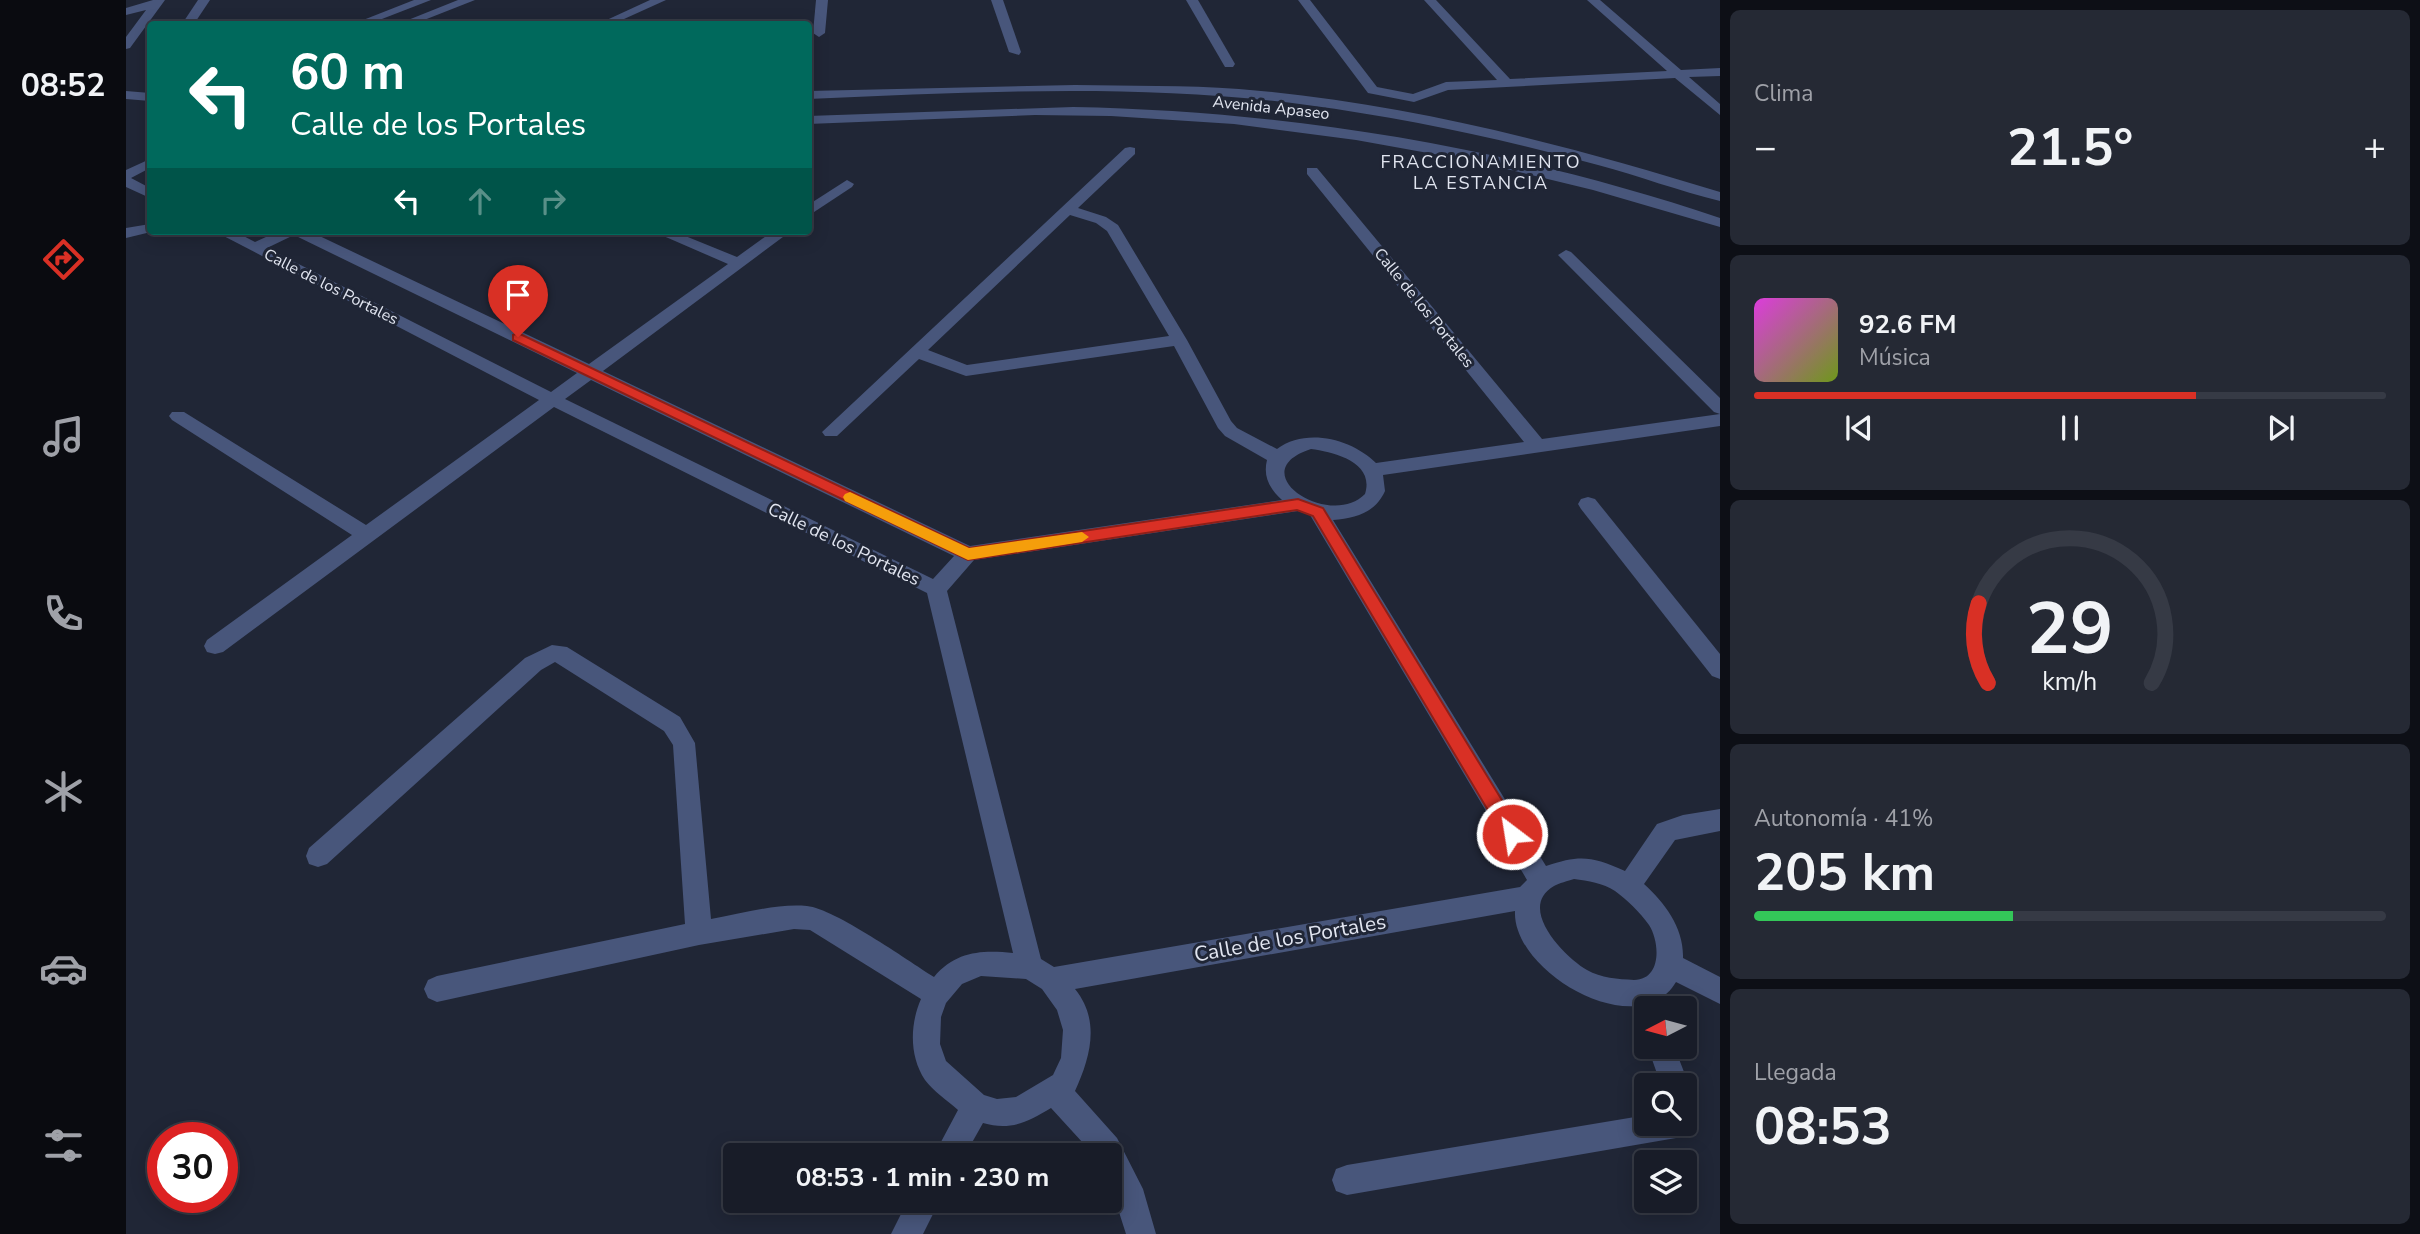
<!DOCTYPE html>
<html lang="es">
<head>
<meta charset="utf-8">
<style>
	body { margin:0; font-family:"Nunito Sans",sans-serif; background:#252934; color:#f1f3f6; height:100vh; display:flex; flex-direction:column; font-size:26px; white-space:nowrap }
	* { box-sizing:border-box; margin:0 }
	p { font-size:23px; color:#9fa1a8 }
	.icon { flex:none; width:38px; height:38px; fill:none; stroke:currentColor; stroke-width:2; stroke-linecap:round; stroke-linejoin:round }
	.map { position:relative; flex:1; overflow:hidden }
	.drawer { display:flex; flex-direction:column; gap:10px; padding:10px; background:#0d0f16; width:700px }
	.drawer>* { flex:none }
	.guide { position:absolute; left:21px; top:21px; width:665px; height:214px; border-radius:7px; box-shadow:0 4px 18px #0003,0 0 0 2px #363a45; background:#00695c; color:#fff; overflow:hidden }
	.needle { width:46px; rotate:264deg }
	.buttons { position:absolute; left:1508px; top:996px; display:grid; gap:14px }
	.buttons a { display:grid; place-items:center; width:63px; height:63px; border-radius:7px; background:#181c28; box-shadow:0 4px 18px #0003,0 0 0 2px #363a45; font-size:35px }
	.speed { position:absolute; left:21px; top:1122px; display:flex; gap:14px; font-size:35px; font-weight:700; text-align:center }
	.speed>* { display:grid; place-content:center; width:91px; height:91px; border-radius:50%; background:#181c28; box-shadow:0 4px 18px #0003,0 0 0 2px #363a45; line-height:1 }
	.speed .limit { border:10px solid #d22; background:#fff; color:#111 }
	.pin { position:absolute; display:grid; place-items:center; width:60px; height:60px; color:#fff; margin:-72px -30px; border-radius:50% 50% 50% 0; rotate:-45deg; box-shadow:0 0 7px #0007 }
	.pin .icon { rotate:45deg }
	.me { position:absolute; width:77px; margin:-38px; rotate:329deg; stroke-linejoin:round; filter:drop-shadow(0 0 5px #0008) }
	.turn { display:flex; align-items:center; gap:24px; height:147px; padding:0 28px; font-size:32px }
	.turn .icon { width:91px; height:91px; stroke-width:2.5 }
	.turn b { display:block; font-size:49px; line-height:60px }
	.lanes { display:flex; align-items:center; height:66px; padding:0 28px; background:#0003; justify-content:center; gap:35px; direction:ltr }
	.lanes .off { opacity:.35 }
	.big { font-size:52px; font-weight:700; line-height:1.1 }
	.drawer .widget { flex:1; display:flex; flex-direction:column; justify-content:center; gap:10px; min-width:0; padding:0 24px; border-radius:10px; background:#252934 }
	.drawer .dial { align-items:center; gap:0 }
	.dial svg { height:182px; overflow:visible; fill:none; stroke:#363a45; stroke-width:7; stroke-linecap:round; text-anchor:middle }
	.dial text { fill:#f1f3f6; stroke:none }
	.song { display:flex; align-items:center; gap:21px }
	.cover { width:84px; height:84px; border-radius:10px; background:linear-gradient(135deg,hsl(300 70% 55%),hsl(80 70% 35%)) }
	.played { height:7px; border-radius:4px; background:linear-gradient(90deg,#d93025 70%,#363a45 70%) }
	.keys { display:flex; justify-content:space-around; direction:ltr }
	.heat { display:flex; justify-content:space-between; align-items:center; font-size:38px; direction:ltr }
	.charge { height:10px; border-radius:5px; background:linear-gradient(90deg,#34c759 41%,#363a45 0) }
	.trip { position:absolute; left:597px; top:1143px; width:399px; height:70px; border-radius:7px; background:#181c28; box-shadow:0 4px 18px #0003,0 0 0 2px #363a45; font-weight:700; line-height:70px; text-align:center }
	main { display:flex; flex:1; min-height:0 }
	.menu { display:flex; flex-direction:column; width:126px; justify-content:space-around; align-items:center; background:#0a0b10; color:#9fa1a8 }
	.menu .icon { width:49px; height:49px }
	.menu .on { color:#d93025 }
	.menu b { font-size:32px; color:#f1f3f6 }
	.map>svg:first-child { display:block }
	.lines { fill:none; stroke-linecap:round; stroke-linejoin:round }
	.minor { fill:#48567b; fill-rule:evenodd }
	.route { fill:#d93025; stroke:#8d1f18; stroke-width:2 }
	.slow { fill:#f59e0b }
	.labels { text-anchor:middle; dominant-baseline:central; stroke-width:6; stroke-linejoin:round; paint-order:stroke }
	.far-street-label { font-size:16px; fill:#e1e5f0; stroke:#202636 }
	.far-quarter-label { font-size:18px; letter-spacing:2px; fill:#e1e5f0; stroke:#202636 }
	.street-label { font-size:18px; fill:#e1e5f0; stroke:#202636 }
	.near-street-label { font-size:21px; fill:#e1e5f0; stroke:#202636 }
</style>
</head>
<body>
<main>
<nav class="menu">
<b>08:52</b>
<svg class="icon on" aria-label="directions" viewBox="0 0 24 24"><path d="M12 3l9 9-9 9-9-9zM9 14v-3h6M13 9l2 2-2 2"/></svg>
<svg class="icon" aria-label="music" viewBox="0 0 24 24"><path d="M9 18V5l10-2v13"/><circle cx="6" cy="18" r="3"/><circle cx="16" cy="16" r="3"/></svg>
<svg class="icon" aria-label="phone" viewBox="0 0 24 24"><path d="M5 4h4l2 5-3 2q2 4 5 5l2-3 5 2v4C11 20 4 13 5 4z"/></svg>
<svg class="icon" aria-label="climate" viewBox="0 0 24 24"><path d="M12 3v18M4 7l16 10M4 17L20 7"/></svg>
<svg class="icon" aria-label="car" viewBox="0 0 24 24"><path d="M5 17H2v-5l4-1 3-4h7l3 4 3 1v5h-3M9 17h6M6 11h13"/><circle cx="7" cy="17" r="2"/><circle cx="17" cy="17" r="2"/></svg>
<svg class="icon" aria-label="filters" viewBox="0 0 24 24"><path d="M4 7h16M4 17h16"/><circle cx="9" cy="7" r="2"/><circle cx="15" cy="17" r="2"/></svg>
</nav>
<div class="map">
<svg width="1594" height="1234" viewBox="0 0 1594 1234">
	<rect width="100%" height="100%" fill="#202636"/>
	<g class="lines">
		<!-- minor -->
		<g class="minor">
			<polygon points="27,0 39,0 4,48 0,49 0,37 20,10 0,15 0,8"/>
			<polygon points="72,0 84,0 68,24 56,24"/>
			<polygon points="288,0 305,0 243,24 227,24"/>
			<polygon points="332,0 349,0 288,24 272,24"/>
			<polygon points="524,0 540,0 487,24 472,24"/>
			<polygon points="690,0 702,0 699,33 693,37 687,33"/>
			<polygon points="865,0 877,0 895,52 893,55 883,52"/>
			<polygon points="1060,0 1072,0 1109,64 1107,67 1099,67"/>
			<polygon points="1172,0 1184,0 1251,87 1287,94 1320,82 1371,80 1298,0 1310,0 1384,79 1541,71 1461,0 1474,0 1555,70 1594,68 1594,76 1563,77 1594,104 1594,115 1549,78 1322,90 1288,102 1242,93"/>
			<path d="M 949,85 C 1003,86 1059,85 1113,89 C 1276,102 1438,144 1594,192 L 1594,201 C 1553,191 1513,176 1472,165 C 1376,139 1279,118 1181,105 C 1017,83 848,92 682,99 L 682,91 Z"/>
			<polygon points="0,91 24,93 24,101 0,99"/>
			<path d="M 947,107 C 1165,111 1387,148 1594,218 L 1594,227 L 1467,190 L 1352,162 L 1230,140 L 1108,124 L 985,116 L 909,115 L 682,124 L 682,116 Z"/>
			<path d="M 1004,147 L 1009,148 L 1009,154 L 952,208 L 980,217 L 992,225 L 1061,340 L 1105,421 L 1111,428 L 1151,449 C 1180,427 1226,439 1250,463 L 1398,442 L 1181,174 L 1181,168 L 1191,168 L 1416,439 L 1594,414 L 1594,426 L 1257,475 L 1259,491 C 1249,513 1230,518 1207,520 L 1420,866 C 1454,855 1465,856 1499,871 L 1531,824 L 1557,815 L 1594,809 L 1594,831 L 1549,840 L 1518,884 C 1539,903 1558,928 1557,958 L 1594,977 L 1594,1004 L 1550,982 C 1513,1045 1386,973 1389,911 L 949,989 C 975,1021 964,1058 949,1091 L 991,1138 L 1017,1189 L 1030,1234 L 1000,1234 L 984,1184 L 984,1155 L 968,1155 L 925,1108 C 902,1122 884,1131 857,1123 L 839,1155 L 808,1155 L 832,1110 C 822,1101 807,1091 799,1080 C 783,1056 784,1024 795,999 L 684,930 L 668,929 L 573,945 L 311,1002 L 302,998 L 298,989 L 302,980 L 311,976 L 559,924 L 547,745 L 538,731 L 429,662 L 415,670 L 201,864 L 192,867 L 183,864 L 180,856 L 183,848 L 399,658 L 426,645 L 441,647 L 554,717 L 569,743 L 585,919 C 615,914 650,903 681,906 C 709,909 781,960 808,977 C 830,951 856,950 887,953 L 801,593 L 428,407 L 97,652 L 89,654 L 81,652 L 78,646 L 81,640 L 226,535 L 46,420 L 43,416 L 46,412 L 58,412 L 240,525 L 413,400 L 88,231 L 108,231 L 129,242 L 153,231 L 183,231 L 463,364 L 602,264 L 526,231 L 547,231 L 611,257 L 647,231 L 665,231 L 477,371 L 844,546 L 1156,500 C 1143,488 1137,476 1141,460 L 1099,436 L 1092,428 L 1048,346 L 840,376 L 793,359 L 711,436 L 699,436 L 696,432 L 999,148 ZM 944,215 L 970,223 L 981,231 L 1043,336 L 841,365 L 802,350 ZM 168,235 L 451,373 L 425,392 L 141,248 ZM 465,380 L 828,556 L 807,579 L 439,399 ZM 1185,449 C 1208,452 1249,462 1239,494 C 1204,530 1114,472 1185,449 ZM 1172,511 L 1184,515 L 1401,880 L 1394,887 L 928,967 L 915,959 L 821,591 L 848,560 ZM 1448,879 C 1462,881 1477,883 1489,891 C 1501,900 1514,912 1523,925 C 1534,942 1536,980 1508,980 C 1492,979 1475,978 1461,970 C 1439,957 1390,908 1428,886 C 1433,883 1442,881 1448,879 ZM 855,976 L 900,979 L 916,989 L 931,1010 L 937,1030 L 935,1058 L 927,1075 L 890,1097 L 871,1099 L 858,1095 L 820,1061 L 814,1044 L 815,1017 L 820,1003 L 836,984 Z"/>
			<polygon points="24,159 24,168 5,178 24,188 24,198 0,187 0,170"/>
			<polygon points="721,180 728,184 726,187 682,216 682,205"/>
			<polygon points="24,224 24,231 29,231 0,238 0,228"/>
			<polygon points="1440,250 1445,252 1594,398 1594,414 1588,412 1435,258 1432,255"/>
			<polygon points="1462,497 1469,499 1594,654 1594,679 1586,676 1455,509 1452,504 1455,499"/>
			<polygon points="1521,1045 1548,1046 1563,1085 1559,1094 1559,1085 1535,1085"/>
			<polygon points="1560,1114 1564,1124 1560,1134 1550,1138 1221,1195 1210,1191 1206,1180 1210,1169 1221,1165 1521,1115 1521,1124 1559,1124"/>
			<polygon points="782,1200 814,1200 797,1234 765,1234"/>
		</g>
	</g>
	<!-- route -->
	<polygon class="route" points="392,333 843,548 1172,499 1197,508 1393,828 1395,834 1393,839 1386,842 1379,839 1187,516 1171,510 842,560 387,340 387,335"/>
	<!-- slow -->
	<polygon class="slow" points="724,492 843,548 956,532 963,537 956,542 842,560 719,501 717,497 719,494"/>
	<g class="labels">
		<!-- far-street labels -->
		<g class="far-street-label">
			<text transform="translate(1145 108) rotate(6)">Avenida Apaseo</text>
			<text transform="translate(205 287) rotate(27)">Calle de los Portales</text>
			<text transform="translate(1298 308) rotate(51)">Calle de los Portales</text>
		</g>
		<!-- far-quarter labels -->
		<g class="far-quarter-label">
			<text x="1355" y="162">FRACCIONAMIENTO<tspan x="1355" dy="21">LA ESTANCIA</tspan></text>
		</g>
		<!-- street labels -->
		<g class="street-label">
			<text transform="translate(718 544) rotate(26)">Calle de los Portales</text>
		</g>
		<!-- near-street labels -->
		<g class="near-street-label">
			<text transform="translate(1164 938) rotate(-10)">Calle de los Portales</text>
		</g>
	</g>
</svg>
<div class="buttons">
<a><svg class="needle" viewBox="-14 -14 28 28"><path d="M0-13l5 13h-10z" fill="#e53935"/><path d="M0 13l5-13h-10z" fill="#9fa1a8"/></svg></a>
<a><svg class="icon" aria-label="search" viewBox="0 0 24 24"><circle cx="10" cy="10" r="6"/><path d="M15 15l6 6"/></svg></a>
<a><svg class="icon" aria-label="layers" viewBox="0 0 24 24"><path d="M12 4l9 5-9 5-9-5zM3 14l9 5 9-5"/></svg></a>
</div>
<div class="speed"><div class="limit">30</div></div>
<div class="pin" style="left:392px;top:337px;background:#d93025"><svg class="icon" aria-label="arrive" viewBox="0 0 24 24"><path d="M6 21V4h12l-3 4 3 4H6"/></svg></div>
<svg class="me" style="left:1386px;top:834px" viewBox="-20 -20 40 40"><circle r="17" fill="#d93025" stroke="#fff" stroke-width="3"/><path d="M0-11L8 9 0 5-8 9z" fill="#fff"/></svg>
<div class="trip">08:53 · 1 min · 230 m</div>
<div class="guide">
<div class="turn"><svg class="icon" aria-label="left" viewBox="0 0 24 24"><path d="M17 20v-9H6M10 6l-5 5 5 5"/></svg><div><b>60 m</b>Calle de los Portales</div></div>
<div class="lanes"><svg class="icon" aria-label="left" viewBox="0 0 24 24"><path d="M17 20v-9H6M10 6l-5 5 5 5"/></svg><svg class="icon off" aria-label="ahead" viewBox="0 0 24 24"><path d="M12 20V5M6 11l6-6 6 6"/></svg><svg class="icon off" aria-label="right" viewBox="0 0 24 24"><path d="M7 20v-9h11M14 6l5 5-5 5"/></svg></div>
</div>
</div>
<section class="drawer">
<div class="widget"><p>Clima</p>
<div class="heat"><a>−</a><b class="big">21.5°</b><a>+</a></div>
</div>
<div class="widget">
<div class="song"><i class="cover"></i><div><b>92.6 FM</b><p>Música</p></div></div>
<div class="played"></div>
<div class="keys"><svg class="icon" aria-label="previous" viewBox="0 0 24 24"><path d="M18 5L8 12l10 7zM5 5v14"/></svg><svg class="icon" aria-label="pause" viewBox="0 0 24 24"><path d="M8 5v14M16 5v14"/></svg><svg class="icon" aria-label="next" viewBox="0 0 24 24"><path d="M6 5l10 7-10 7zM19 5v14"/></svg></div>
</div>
<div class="widget dial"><svg viewBox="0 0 100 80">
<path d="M14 69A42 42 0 1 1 86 69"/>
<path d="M14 69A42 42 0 0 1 10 34" stroke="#d93025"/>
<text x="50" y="56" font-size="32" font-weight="700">29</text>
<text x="50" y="72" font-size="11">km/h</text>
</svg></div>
<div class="widget"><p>Autonomía · 41%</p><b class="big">205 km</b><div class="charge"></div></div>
<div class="widget"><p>Llegada</p><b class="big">08:53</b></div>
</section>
</main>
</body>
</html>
